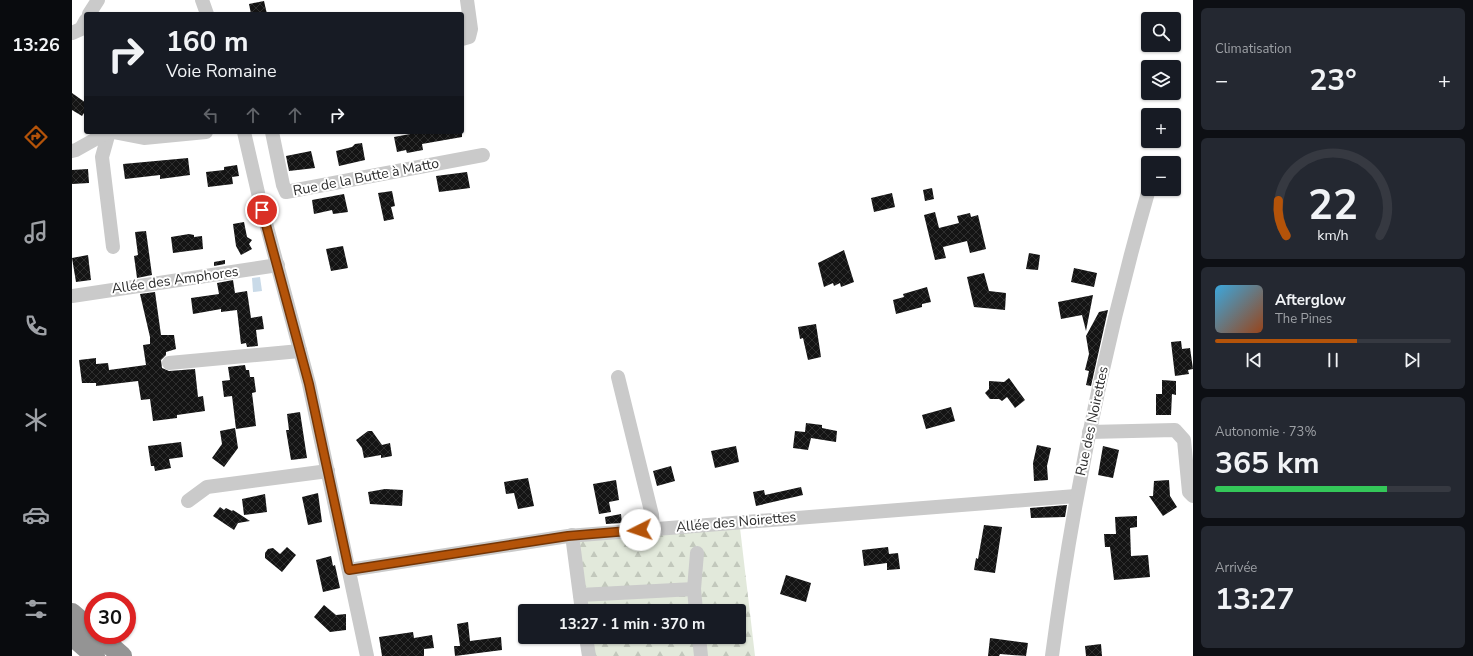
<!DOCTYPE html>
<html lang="fr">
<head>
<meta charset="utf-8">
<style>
	body { margin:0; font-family:"Nunito Sans",sans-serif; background:#242831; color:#f1f3f6; height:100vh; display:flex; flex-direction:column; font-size:15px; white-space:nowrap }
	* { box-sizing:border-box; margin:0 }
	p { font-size:13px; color:#9ea1a6 }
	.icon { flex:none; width:22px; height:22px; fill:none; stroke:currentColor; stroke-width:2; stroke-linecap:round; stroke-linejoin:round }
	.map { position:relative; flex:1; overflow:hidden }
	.panel { display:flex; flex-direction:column; gap:8px; padding:8px; background:#0d0f14; width:280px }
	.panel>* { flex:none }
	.hud { position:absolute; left:12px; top:12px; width:380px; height:122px; border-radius:4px; box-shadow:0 1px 3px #0004; background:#171b24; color:#f1f3f6; overflow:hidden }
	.controls { position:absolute; left:1069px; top:12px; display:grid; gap:8px }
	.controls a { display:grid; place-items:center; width:40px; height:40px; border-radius:4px; background:#171b24; box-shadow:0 1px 3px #0004; font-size:20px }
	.speed { position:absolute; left:12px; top:592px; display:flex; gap:8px; font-size:20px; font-weight:700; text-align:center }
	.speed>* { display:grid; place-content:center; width:52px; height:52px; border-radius:50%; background:#171b24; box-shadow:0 1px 3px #0004; line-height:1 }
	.speed .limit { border:6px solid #d22; background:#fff; color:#111 }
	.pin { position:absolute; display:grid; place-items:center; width:34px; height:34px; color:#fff; margin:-17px; border:2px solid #fff; border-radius:50%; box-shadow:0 1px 4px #0007 }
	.me { position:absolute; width:44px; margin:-22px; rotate:266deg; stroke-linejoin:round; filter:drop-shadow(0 0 3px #0008) }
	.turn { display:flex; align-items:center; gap:14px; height:84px; padding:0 16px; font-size:18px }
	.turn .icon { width:52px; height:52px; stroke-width:2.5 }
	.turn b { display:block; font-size:28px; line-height:34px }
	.lanes { display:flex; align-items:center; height:38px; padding:0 16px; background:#0003; justify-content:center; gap:20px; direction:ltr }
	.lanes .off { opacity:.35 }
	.big { font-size:30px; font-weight:700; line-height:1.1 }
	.panel .card { flex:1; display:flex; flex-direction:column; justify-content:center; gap:6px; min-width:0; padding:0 14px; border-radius:6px; background:#242831 }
	.panel .dial { align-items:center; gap:0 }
	.dial svg { height:104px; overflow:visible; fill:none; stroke:#363941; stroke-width:7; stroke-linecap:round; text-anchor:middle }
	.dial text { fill:#f1f3f6; stroke:none }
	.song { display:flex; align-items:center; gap:12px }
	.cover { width:48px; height:48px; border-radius:6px; background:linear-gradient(135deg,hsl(200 70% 55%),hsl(20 70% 35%)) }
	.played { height:4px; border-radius:2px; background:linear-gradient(90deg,#b45309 60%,#363941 60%) }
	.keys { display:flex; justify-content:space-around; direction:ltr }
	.heat { display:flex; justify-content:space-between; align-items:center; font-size:22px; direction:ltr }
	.charge { height:6px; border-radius:3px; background:linear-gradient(90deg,#34c759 73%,#363941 0) }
	.trip { position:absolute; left:446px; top:604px; width:228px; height:40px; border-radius:4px; background:#171b24; box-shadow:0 1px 3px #0004; font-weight:700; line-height:40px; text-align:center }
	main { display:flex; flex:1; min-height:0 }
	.dock { display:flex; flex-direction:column; width:72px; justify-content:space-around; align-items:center; background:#090b0e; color:#9ea1a6 }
	.dock .icon { width:28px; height:28px }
	.dock .selected { color:#b45309 }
	.dock b { font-size:18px; color:#f1f3f6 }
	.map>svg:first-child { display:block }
	.forest { fill:url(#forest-firs) }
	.water { fill:#c9dae8 }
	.building { fill:url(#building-cross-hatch) }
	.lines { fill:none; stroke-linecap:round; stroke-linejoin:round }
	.minor { stroke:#cacaca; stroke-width:14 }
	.highway { stroke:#949494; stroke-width:20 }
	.route-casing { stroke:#753606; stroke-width:10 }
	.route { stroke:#b45309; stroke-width:7 }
	.labels { text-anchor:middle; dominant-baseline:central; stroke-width:4; stroke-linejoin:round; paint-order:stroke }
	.street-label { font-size:14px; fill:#2d2d2d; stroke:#fff }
</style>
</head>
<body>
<main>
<nav class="dock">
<b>13:26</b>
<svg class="icon selected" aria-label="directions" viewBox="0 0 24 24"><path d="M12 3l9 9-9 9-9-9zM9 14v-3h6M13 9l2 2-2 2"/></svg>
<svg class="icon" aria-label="music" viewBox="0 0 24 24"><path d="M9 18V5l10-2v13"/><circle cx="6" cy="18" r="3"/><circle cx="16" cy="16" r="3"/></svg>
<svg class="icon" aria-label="phone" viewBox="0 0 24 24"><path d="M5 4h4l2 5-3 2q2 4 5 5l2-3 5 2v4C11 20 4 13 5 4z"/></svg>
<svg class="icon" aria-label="climate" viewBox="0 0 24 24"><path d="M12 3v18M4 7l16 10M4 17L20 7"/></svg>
<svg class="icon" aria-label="car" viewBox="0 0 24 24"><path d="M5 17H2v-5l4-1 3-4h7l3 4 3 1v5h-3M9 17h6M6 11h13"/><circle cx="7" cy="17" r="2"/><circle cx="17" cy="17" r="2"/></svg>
<svg class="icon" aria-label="filters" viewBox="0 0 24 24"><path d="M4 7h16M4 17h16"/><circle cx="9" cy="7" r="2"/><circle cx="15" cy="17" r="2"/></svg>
</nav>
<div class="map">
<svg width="1121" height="656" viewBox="0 0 1121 656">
	<defs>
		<pattern id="forest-firs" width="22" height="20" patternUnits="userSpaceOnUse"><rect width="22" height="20" fill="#e2e9db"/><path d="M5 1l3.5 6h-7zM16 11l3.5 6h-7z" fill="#c2c8bc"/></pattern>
		<pattern id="building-cross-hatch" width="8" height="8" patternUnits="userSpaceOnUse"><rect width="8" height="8" fill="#141414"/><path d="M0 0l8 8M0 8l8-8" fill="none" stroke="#2e2e2e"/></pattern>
	</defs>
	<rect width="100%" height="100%" fill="#fff"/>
	<!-- forest -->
	<polygon class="forest" points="668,528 683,656 511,656 509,637 667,637 667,611 505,611 496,539"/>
	<!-- water -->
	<polygon class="water" points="188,277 190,291 181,292 180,278"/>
	<!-- building -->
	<g class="building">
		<polygon points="192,1 195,14 179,14 177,4"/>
		<polygon points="0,93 14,103 14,110 10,116 0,110"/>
		<polygon points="349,132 390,132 390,137 350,144 351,150 335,153 334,150 325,152 322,137"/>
		<polygon points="290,143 293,160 267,166 264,151 280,147 283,144"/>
		<polygon points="239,151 243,168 217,171 214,156"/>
		<polygon points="116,158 118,175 88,179 88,175 53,179 51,164"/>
		<polygon points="165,165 167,176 160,177 161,184 136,187 134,172 152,170 152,167"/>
		<polygon points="16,169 17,183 0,184 0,170"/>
		<polygon points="395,172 398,188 367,192 364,176"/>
		<polygon points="860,188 862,199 853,201 851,190"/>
		<polygon points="320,191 323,206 319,207 322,219 312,221 306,193"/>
		<polygon points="820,193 823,207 802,212 799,198"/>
		<polygon points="272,194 276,212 261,214 260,210 242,214 240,200"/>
		<polygon points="863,212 867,228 887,223 885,216 898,213 899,217 906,215 914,249 898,253 895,241 871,247 874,258 863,260 852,215"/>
		<polygon points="172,222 175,237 180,240 177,244 180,249 169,255 164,246 161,224"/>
		<polygon points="74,231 80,275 65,278 62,256 66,255 63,232"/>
		<polygon points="117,234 122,235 122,237 130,236 131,249 101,253 99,237"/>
		<polygon points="271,246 276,268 259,271 254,249"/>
		<polygon points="772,250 782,282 769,287 768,283 762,286 761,283 752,287 746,263"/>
		<polygon points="957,253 968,255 966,270 954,269"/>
		<polygon points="16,255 19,280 4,282 0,258"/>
		<polygon points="153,260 153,264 142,266 142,262"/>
		<polygon points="1002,268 1025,273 1022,287 999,282"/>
		<polygon points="912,273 917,291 934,293 933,310 902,307 895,277"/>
		<polygon points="161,280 163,293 175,291 179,318 190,316 192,329 184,330 186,346 175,347 174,343 169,344 165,310 149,312 149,309 121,314 119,298 147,294 145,283"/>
		<polygon points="855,287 859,302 850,304 850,307 824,314 821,300 832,297 831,294"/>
		<polygon points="83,292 89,335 102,335 104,349 94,352 94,355 89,360 90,368 97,371 123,369 126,397 131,396 133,411 105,415 105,418 81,421 78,399 69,400 66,381 24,386 24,383 10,383 7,360 24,358 24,364 36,363 37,370 74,365 71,345 78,344 78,337 68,294"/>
		<polygon points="1021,295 1014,331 1010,315 989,319 986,302"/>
		<polygon points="1036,310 1019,386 1014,385 1017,371 1013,370 1017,354 1014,336 1027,312"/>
		<polygon points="744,324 749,357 736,360 731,338 728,339 726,327"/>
		<polygon points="1109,341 1110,349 1118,348 1121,369 1116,370 1117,374 1103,376 1099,342"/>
		<polygon points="173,365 174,370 177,370 178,377 182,377 184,392 180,393 184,426 164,429 160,396 152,397 150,381 158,380 156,367"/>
		<polygon points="937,378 953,400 943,408 935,397 930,401 927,399 918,399 913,393 917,389 917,381 932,382"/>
		<polygon points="1090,380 1104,381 1104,395 1100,394 1099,415 1084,415 1084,394 1090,394"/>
		<polygon points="879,407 883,421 854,429 850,415"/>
		<polygon points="228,412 235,458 219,460 214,430 217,430 215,414"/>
		<polygon points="734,423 750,425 750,428 765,431 764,442 739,438 736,450 721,448 723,431 733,432"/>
		<polygon points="163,428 166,448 152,467 140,458 150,444 148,431"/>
		<polygon points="296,431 300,431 310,445 318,443 320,456 309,458 309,455 292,458 290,448 284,440"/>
		<polygon points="109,442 111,457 97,459 99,468 83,471 82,466 79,466 76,446"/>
		<polygon points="965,445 979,448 975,466 976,480 962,481 961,463"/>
		<polygon points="664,446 667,462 643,468 639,451"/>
		<polygon points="1031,446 1047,450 1041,478 1026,475"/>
		<polygon points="599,466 603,481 585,486 581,471"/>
		<polygon points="456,478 462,506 446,509 442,493 434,494 432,482"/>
		<polygon points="544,480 547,500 537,502 539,512 527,514 521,484"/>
		<polygon points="1097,480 1098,496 1105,507 1091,516 1077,496 1081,496 1082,481"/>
		<polygon points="729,487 731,495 684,506 681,492 692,490 693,495"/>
		<polygon points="313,489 331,490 330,506 298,504 296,492"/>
		<polygon points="246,493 250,522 236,525 230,497"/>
		<polygon points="193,494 195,512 172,515 170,499"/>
		<polygon points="995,505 993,517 959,518 958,508"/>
		<polygon points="148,507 152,510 154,508 160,511 161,510 178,521 166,523 162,530 141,516"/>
		<polygon points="549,514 550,523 534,524 533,517"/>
		<polygon points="1065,516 1065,527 1058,528 1059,556 1076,555 1078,577 1042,580 1038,547 1033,547 1032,534 1044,534 1043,517"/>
		<polygon points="912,525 930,527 923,573 902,570 904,558 906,559"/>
		<polygon points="215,547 224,555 210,572 193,558 193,553 196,549 201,548 208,554"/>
		<polygon points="816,547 817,554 826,553 828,569 815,570 815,563 792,566 790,550"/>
		<polygon points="259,556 261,566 263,565 268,588 251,592 244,560"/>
		<polygon points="714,575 739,583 734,602 708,594"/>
		<polygon points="252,605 264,615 274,614 274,630 258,632 242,617"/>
		<polygon points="396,622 398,641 429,637 430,650 383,656 382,646 388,646 385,624"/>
		<polygon points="341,632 342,638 360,635 362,648 352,649 352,656 310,656 307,637"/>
		<polygon points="918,638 956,643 954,656 928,654 927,656 916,656"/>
		<polygon points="1029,644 1030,656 1014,656 1013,646"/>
	</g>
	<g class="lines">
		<!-- minor -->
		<g class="minor">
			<polyline points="130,0 135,14"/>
			<polyline points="17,14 26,0"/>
			<polyline points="0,33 9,29 14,20"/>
			<polyline points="390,39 397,37 399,29 395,0"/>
			<polyline points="37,132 30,157 41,247"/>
			<polyline points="41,132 72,138 134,132"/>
			<polyline points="172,132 187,197 237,384 295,656"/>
			<polyline points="200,132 211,185 214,192 411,155"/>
			<polyline points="0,151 4,150 36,132"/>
			<polyline points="0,296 206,265"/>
			<polyline points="97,363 228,351"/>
			<polyline points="546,377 580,515 581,529"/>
			<polyline points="1017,432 1103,430 1112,440 1117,492 1121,496"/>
			<polyline points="116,501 135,487 256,471"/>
			<polyline points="500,535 510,611"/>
			<polyline points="277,570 496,536 1004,496"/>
			<polyline points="508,595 622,589"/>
			<polyline points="624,611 622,589 625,553"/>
			<polyline points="514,637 517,656"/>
			<polyline points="627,637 629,656"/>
			<path d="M 980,656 C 1001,498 1033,342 1077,189"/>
		</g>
		<!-- highway -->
		<g class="highway">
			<polyline points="0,613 21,631"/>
			<polyline points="26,635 50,656"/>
			<polyline points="0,636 23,656"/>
		</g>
	</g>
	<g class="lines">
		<defs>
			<polyline id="route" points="190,210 237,384 277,570 496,536 568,530"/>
		</defs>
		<!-- route casing -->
		<use href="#route" class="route-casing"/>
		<!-- route -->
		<use href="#route" class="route"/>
	</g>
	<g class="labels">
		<!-- street labels -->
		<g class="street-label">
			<text transform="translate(294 177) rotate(-11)">Rue de la Butte à Matto</text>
			<text transform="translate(103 280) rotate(-8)">Allée des Amphores</text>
			<text transform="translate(1020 421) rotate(-78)">Rue des Noirettes</text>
			<text transform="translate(664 522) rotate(-5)">Allée des Noirettes</text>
		</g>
	</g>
</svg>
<div class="controls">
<a><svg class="icon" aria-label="search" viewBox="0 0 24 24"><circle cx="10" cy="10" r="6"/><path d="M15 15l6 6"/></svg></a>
<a><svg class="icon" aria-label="layers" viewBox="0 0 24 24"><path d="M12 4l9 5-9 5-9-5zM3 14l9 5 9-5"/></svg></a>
<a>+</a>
<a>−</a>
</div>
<div class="speed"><div class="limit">30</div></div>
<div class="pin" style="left:190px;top:210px;background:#d93025"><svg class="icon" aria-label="arrive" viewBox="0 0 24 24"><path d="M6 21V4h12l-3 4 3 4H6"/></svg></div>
<svg class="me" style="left:568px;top:530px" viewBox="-20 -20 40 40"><circle r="19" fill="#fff"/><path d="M0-13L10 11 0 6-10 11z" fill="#b45309"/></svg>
<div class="trip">13:27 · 1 min · 370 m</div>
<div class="hud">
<div class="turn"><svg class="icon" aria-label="right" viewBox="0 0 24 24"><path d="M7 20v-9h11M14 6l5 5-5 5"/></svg><div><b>160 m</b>Voie Romaine</div></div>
<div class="lanes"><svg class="icon off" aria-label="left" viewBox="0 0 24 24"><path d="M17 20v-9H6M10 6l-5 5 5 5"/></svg><svg class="icon off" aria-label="ahead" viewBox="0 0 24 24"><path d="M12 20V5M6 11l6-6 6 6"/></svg><svg class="icon off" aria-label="ahead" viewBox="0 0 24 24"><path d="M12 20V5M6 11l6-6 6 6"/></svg><svg class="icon" aria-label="right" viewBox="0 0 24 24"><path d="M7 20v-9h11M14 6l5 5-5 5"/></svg></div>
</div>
</div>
<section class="panel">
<div class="card"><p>Climatisation</p>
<div class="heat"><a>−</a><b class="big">23°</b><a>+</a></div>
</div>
<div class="card dial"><svg viewBox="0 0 100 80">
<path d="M14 69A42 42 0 1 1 86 69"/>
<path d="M14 69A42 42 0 0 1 8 42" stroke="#b45309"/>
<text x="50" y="56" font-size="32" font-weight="700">22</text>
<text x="50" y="72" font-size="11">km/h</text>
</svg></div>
<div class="card">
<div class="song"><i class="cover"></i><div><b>Afterglow</b><p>The Pines</p></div></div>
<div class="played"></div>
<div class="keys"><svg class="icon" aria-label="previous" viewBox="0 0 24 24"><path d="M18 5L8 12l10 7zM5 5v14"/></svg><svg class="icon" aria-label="pause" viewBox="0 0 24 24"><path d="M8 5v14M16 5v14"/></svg><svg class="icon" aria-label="next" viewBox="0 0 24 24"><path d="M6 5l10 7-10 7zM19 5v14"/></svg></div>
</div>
<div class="card"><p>Autonomie · 73%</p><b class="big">365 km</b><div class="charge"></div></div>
<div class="card"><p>Arrivée</p><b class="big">13:27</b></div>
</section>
</main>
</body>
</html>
